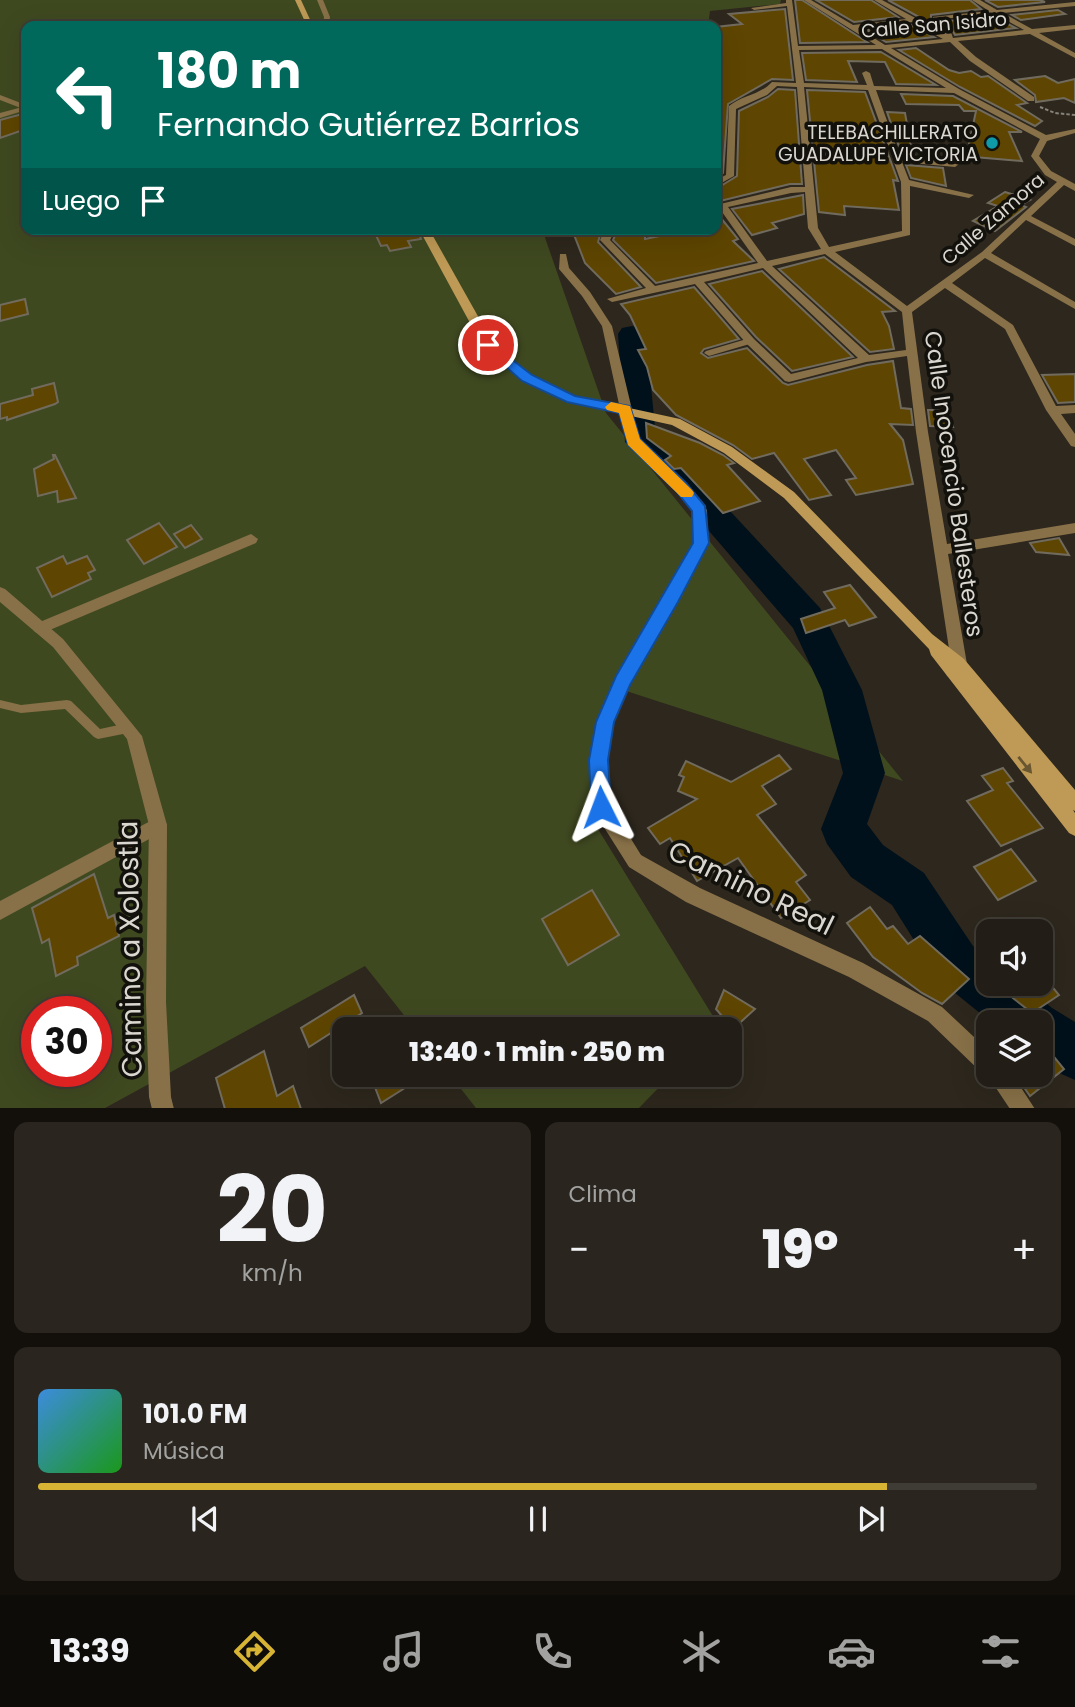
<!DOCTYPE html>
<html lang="es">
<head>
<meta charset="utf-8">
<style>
	body { margin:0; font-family:Poppins,sans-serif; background:#2a261f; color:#f1f3f6; height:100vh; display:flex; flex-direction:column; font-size:26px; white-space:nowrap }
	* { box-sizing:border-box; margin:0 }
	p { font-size:23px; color:#a2a2a1 }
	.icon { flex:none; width:38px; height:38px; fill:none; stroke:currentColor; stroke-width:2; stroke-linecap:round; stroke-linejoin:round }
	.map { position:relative; height:1108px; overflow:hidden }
	.side { display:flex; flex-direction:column; gap:14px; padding:14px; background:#13100c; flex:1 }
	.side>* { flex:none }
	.guide { position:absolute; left:21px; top:21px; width:700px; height:214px; border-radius:14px; box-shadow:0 7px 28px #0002,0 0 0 2px #3f3b35; background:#00695c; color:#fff; overflow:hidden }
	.tools { position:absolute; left:976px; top:919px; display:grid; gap:14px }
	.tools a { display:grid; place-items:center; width:77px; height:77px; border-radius:14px; background:#221d16; box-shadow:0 7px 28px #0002,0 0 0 2px #3f3b35; font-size:35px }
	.speed { position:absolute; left:21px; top:996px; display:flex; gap:14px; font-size:35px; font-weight:700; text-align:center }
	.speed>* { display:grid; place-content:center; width:91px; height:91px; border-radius:50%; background:#221d16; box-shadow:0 7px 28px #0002,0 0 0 2px #3f3b35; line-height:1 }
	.speed .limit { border:10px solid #d22; background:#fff; color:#111 }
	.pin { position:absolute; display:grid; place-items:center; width:60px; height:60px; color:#fff; margin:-30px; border:4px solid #fff; border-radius:50%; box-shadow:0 2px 7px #0007 }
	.me { position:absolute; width:77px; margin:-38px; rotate:357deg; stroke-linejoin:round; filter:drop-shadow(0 0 5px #0008) }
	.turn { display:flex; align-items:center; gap:24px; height:147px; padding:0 21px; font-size:32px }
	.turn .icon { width:91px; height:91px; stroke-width:2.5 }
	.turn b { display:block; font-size:49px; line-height:60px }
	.then { display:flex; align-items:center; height:66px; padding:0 21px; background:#0003; gap:14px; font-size:26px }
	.big { font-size:52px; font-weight:800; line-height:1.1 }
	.side .widget { flex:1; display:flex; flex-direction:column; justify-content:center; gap:10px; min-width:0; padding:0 24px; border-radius:14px; background:#2a261f }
	.side .dial { align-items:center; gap:0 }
	.dial b { font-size:91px; line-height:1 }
	.song { display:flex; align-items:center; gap:21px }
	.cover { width:84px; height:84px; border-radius:10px; background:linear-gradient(135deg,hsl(210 70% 55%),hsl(120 70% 35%)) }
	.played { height:7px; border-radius:4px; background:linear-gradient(90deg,#d8b434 85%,#3f3b35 85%) }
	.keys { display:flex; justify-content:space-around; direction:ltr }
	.heat { display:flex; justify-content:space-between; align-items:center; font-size:38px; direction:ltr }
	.side .tiles { flex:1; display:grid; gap:14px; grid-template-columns:1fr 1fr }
	.widget:last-child { grid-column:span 2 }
	.trip { position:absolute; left:332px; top:1017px; width:410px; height:70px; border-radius:14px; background:#221d16; box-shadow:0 7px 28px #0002,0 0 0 2px #3f3b35; font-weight:800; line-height:70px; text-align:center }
	.tabs { display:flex; height:112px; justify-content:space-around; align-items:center; background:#0e0c09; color:#a2a2a1 }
	.tabs .icon { width:49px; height:49px }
	.tabs .on { color:#d8b434 }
	.tabs b { font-size:32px; color:#f1f3f6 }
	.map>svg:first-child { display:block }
	.green { fill:#3f4920; fill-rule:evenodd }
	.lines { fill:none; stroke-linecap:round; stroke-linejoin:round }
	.river { fill:#00111b; fill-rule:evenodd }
	.building { fill:#5e4501; stroke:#716b5e; stroke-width:2 }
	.path-far1 { stroke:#87827a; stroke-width:2; stroke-dasharray:3.5 2; stroke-linecap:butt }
	.path { stroke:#87827a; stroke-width:2.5; stroke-dasharray:4.5 2.5; stroke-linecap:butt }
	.service { fill:#887148; fill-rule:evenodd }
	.pedestrian { fill:#887148; fill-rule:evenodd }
	.minor { fill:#887148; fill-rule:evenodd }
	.tertiary { fill:#887148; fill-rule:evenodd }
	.secondary { fill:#bf9a56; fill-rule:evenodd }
	.oneway { fill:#695631 }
	.route { fill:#1a73e8; stroke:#114b97; stroke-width:2 }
	.slow { fill:#f59e0b }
	.culture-dot { fill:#0f9aa8; stroke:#13110c; stroke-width:2.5 }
	.labels { text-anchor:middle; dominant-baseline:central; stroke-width:7; stroke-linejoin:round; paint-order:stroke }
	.far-street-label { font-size:19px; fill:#dad7d0; stroke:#13110c }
	.far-poi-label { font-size:19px; fill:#dad7d0; stroke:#13110c; text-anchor:end }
	.street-label { font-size:23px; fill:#dad7d0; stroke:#13110c }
	.near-street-label { font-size:28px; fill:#dad7d0; stroke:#13110c }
</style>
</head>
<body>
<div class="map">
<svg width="1075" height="1109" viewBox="0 0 1075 1109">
	<rect width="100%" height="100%" fill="#2d271d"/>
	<!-- green -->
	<g class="green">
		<path d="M 0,0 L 781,0 L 780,4 L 710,11 L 708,26 L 26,26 L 26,229 L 542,229 L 606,413 L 903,781 L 617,688 L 593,821 L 719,1026 L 716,1029 L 415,1029 L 365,966 L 105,1108 L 0,1109 ZM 37,1012 L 96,1012 L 96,1071 L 37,1071 Z"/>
		<polygon points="450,1075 671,1075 638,1109 476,1108"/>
	</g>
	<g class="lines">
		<!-- river -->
		<polygon class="river" points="632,326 642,328 646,334 656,438 692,470 820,608 862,690 885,773 867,824 883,845 924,873 973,946 989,957 989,984 1023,984 1052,1008 1075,1022 1075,1080 1057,1072 1041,1061 1041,1022 991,1022 939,980 892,905 851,877 827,844 821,829 843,773 822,690 793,628 670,486 625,442 618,334 622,328"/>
	</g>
	<!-- building -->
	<g class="building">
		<polygon points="795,0 802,0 867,42 800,43"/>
		<polygon points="816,0 871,0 898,17 854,22"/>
		<polygon points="888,0 970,0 981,9 931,15 931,21 939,28"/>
		<polygon points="985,0 1040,0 1045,2 998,7"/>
		<polygon points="785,9 793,80 772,79 728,104 723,173 716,177 716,27 742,24 729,14"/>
		<polygon points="1058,10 1065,14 1021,20 1012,15"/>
		<polygon points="994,17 1016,28 955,35 947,21"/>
		<polygon points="911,25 934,37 886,42 866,30"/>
		<polygon points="916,48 949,70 959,73 971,71 981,77 988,76 1027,103 1017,105 1042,121 1035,126 960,87 899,50"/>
		<polygon points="881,52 936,85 896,84 885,62 848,61 857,82 806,80 802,53"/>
		<polygon points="1045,76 1058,83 1075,79 1075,103 1064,98 1036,102 1035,95 1015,80"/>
		<polygon points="778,89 795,90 802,184 790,184 716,202 716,189 737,176 739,111 768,97"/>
		<polygon points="807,90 865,92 898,181 893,180 899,210 844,206 845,215 819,212"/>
		<polygon points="901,94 953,96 1022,132 1009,132 1022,161 974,157 969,144 976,111 964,111 959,105 906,104"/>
		<polygon points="887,112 905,113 912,153 907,152 915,155 902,155"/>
		<polygon points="26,113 26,129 0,138 0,120"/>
		<polygon points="906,165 943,168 946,186 911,178"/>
		<polygon points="1005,192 1030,200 1021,205 1026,207 995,231 973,221 998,206 988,203"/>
		<polygon points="803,195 804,214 772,223 777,228 752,235 732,209"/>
		<polygon points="716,212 738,239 733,241 754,261 656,283 613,240 618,229 644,229 645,239 693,229 716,229"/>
		<polygon points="373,229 417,229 421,239 408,241 411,247 390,251 387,245 381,246"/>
		<polygon points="581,229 602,229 598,242 641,287 616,294 585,263 573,232 583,231"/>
		<polygon points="824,257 895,311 882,312 889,326 894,349 870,352 779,269"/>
		<polygon points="762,271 853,357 792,371 756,337 709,284"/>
		<polygon points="694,287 739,339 704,349 701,353 708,358 747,348 783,383 788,385 867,365 893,361 901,408 911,409 913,425 890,424 903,440 913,484 856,495 846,480 856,478 836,450 804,459 831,495 809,500 774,453 752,459 733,445 676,415 653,390 647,367 638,350 646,349 630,315 621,304"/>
		<polygon points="25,299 28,314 0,321 0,305"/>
		<polygon points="1075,374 1075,402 1058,403 1042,375"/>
		<polygon points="54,383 58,402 55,404 7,420 7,417 0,419 0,404 33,395 32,389"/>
		<polygon points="928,410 947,410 953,427 930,426"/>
		<polygon points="646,423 700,443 723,455 734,463 727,465 760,501 723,513 681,468 674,469 665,460 671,456 647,438"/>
		<polygon points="53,455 55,455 76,498 58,502 57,491 38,496 34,469 54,459"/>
		<polygon points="159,523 177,547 144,564 127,540"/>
		<polygon points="191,525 202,539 185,548 174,534"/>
		<polygon points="1059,538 1069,555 1036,552 1030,543"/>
		<polygon points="63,556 67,564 87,556 95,570 88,573 91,579 52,597 37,568"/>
		<polygon points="850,585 876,617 849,626 845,620 806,633 801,619 835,608 824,592"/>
		<polygon points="779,755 791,769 762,786 776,804 757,815 806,875 796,882 810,900 781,918 738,858 697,881 670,838 660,844 648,828 697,799 678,791 684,777 679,775 686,761 731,782"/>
		<polygon points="1003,768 1013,781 1007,783 1043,828 1001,846 967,801 993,790 982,776"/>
		<polygon points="1011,849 1036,881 998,900 974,867"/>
		<polygon points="94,874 108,918 114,915 119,936 77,957 78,965 56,976 49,939 42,943 32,908"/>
		<polygon points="592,890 619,935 568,965 542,919"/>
		<polygon points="870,907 887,929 893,926 908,944 920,936 969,979 942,1004 922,993 873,957 847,923"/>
		<polygon points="995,984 1050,984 1059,995 1032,1013"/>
		<polygon points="724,990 755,1009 733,1029 716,1009"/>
		<polygon points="354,995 362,1013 309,1047 301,1028"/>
		<polygon points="1041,1041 1064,1069 1030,1096 1015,1074 1041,1074"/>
		<polygon points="264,1051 277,1096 293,1086 301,1109 225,1109 216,1078"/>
		<polygon points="370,1074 427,1074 381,1103"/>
	</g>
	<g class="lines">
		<!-- path-far1 -->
		<g class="path-far1">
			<polyline points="1040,107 1055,113 1075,115"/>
			<polyline points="898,127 915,128"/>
		</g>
		<!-- path -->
		<polyline class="path" points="898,127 944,131"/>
		<!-- service -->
		<polygon class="service" points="0,700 21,705 67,700 71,701 100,729 128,723 132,725 133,728 132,731 128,733 98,739 94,737 65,709 21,713 0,708"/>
		<!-- pedestrian -->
		<polygon class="pedestrian" points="750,338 753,339 753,343 709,356 704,353 706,351"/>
		<!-- minor -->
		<g class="minor">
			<polygon points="317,0 323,0 330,17 329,26 323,26 324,17"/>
			<path d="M 786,0 L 792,0 L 798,46 L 876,45 L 804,0 L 811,0 L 853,25 L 906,19 L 874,0 L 882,0 L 945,34 L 943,28 L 933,19 L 933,17 L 989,11 L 972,0 L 980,0 L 997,10 L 1075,2 L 1075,6 L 1003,13 L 1032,29 L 1075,25 L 1075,29 L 1039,33 L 1075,53 L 1075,58 L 1030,34 L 958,41 L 976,57 L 1034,97 L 1034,101 L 1028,101 L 970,61 L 950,42 L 891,48 L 959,89 L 1046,135 L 1075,129 L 1075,133 L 1047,141 L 1039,156 L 1051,171 L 1075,184 L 1075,191 L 1064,185 L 1031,216 L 1075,239 L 1075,246 L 1026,220 L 991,253 L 1075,302 L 1075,309 L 985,258 L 952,283 L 1013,325 L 1056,406 L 1075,405 L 1075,413 L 1061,414 L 1075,434 L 1075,447 L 1071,446 L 1046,410 L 1005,329 L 945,288 L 912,312 L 928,432 L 947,544 L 1075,523 L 1075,533 L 948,554 L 967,664 C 962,673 957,679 947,676 L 945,671 L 951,662 L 916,432 L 907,356 L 866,362 L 789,382 L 785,381 L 746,343 L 695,284 L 612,302 L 607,299 L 646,288 L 602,242 L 600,240 L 605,229 L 616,229 L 610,240 L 655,286 L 758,263 L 720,209 L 716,209 L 716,205 L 791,187 L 805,187 L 797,87 L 777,86 L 767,95 L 736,109 L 734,176 L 716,186 L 716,180 L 726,175 L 729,106 C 743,95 760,95 772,82 L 796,83 L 787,6 L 754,10 L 751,8 L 786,3 ZM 995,14 L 1024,30 L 953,38 L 949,27 L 941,19 ZM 912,22 L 943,39 L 885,45 L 858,28 ZM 882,49 L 946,88 L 874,86 L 870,73 L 866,71 L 862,73 L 867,85 L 804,83 L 799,50 ZM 804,87 L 868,90 L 901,182 L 902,231 L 829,247 L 818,228 ZM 876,90 L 954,93 L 1040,139 L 1031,156 L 1045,175 L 1057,182 L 982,252 L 907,306 L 835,252 L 910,235 L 910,186 L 969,198 L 974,195 L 909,180 L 902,162 L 955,167 L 959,164 L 955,161 L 900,157 ZM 805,192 L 808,228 L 821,249 L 767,261 L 728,207 L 791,193 ZM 825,254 L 902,312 L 906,350 L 869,355 L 772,266 ZM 763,268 L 858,358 L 791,374 L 754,339 L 704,282 Z"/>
			<polygon points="26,106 26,110 0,118 0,113"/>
			<polygon points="560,254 566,254 569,268 590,292 612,326 639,439 686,484 707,510 708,543 629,684 613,722 607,760 610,805 641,855 700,888 863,963 942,1007 989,1051 989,1074 1012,1074 1035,1109 1010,1109 988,1076 982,1073 928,1021 849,977 686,902 629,867 595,813 592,807 591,760 597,722 616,677 694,543 693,511 676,490 627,441 602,326 582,296 559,269"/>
			<polygon points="251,534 258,539 256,543 45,632 40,634 35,632 32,628 35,624"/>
			<polygon points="158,817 164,819 167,825 164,831 0,920 0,901"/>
		</g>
		<!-- tertiary -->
		<g class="tertiary">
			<polygon points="0,95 26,105 26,110 0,100"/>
			<polygon points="0,587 5,589 63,639 142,736 167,825 166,1002 171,1097 174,1109 152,1109 149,1097 146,1002 149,825 127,739 53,647 0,602"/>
		</g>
		<!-- secondary -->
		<g class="secondary">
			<polygon points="295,0 301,0 313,26 307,26"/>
			<polygon points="419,229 429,229 493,343 531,375 574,396 680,419 732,447 794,492 932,634 964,659 1075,790 1075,811 1073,810 1075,813 1075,836 1069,833 931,655 929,649 784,498 724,453 672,425 567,402 523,381 482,345"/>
		</g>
	</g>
	<!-- one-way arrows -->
	<defs><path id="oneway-solid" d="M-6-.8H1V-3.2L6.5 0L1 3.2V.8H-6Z" transform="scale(1.75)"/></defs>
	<use class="oneway" href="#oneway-solid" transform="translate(1025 765) rotate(51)"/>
	<!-- route -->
	<polygon class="route" points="488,341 532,375 575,396 630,406 640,439 686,483 705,506 709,543 678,602 630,685 614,722 608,760 611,807 608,814 601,817 594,814 591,807 589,760 596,722 616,676 693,543 692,511 676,491 628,445 619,413 567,402 522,381 484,347 482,345"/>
	<!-- slow -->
	<polygon class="slow" points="611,402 630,406 640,439 692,490 694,493 692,497 681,497 628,445 619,413 607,410 605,407"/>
	<!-- markers -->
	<circle class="culture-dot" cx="992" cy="143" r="7"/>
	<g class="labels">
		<!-- far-street labels -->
		<g class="far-street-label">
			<text transform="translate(934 25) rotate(-5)">Calle San Isidro</text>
			<text transform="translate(993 219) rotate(-41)">Calle Zamora</text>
		</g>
		<!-- far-poi labels -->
		<g class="far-poi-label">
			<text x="978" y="132">TELEBACHILLERATO<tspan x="978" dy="22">GUADALUPE VICTORIA</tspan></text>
		</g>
		<!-- street labels -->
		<g class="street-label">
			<text transform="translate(954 484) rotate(82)">Calle Inocencio Ballesteros</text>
		</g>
		<!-- near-street labels -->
		<g class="near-street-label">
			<text transform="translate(751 888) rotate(26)">Camino Real</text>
			<text transform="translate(130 949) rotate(-91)">Camino a Xolostla</text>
		</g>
	</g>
</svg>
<div class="tools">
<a><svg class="icon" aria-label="sound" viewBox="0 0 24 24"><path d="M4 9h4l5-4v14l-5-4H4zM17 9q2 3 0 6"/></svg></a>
<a><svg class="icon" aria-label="layers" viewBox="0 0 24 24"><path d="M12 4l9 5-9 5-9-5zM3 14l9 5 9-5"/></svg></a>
</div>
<div class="speed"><div class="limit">30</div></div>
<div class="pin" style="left:488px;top:345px;background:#d93025"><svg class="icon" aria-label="arrive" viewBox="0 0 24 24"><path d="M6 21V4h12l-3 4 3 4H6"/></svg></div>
<svg class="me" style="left:601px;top:807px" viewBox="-20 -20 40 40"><path d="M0-17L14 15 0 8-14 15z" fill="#1a73e8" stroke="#fff" stroke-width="4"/></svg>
<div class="trip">13:40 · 1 min · 250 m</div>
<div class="guide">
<div class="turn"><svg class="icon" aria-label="left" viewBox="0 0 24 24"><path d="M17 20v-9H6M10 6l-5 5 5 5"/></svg><div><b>180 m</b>Fernando Gutiérrez Barrios</div></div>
<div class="then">Luego<svg class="icon" aria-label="arrive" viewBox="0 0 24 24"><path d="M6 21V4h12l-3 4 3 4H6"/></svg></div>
</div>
</div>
<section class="side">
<div class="tiles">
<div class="widget dial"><b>20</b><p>km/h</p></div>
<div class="widget"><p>Clima</p>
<div class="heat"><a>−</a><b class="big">19°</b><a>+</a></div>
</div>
<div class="widget">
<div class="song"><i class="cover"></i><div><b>101.0 FM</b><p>Música</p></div></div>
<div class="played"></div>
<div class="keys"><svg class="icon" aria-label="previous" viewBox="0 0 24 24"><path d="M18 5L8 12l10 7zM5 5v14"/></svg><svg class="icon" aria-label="pause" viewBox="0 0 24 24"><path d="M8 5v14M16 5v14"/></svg><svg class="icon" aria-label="next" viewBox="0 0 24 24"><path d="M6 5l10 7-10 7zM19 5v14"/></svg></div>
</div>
</div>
</section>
<nav class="tabs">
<b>13:39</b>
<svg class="icon on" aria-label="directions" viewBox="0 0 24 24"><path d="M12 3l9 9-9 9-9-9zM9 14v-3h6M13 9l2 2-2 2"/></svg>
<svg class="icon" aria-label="music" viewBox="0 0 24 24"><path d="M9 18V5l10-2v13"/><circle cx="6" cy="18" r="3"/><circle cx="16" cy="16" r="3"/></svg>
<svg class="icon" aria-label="phone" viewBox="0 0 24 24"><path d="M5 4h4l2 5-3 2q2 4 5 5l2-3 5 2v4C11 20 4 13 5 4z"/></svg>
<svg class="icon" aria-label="climate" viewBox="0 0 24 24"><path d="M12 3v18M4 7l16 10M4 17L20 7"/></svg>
<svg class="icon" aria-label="car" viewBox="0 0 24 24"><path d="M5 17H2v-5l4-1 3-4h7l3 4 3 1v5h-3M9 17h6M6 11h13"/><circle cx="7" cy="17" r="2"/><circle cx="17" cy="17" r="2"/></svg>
<svg class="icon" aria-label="filters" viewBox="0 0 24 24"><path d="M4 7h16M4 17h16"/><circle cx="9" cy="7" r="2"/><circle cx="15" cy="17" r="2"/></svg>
</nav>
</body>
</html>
